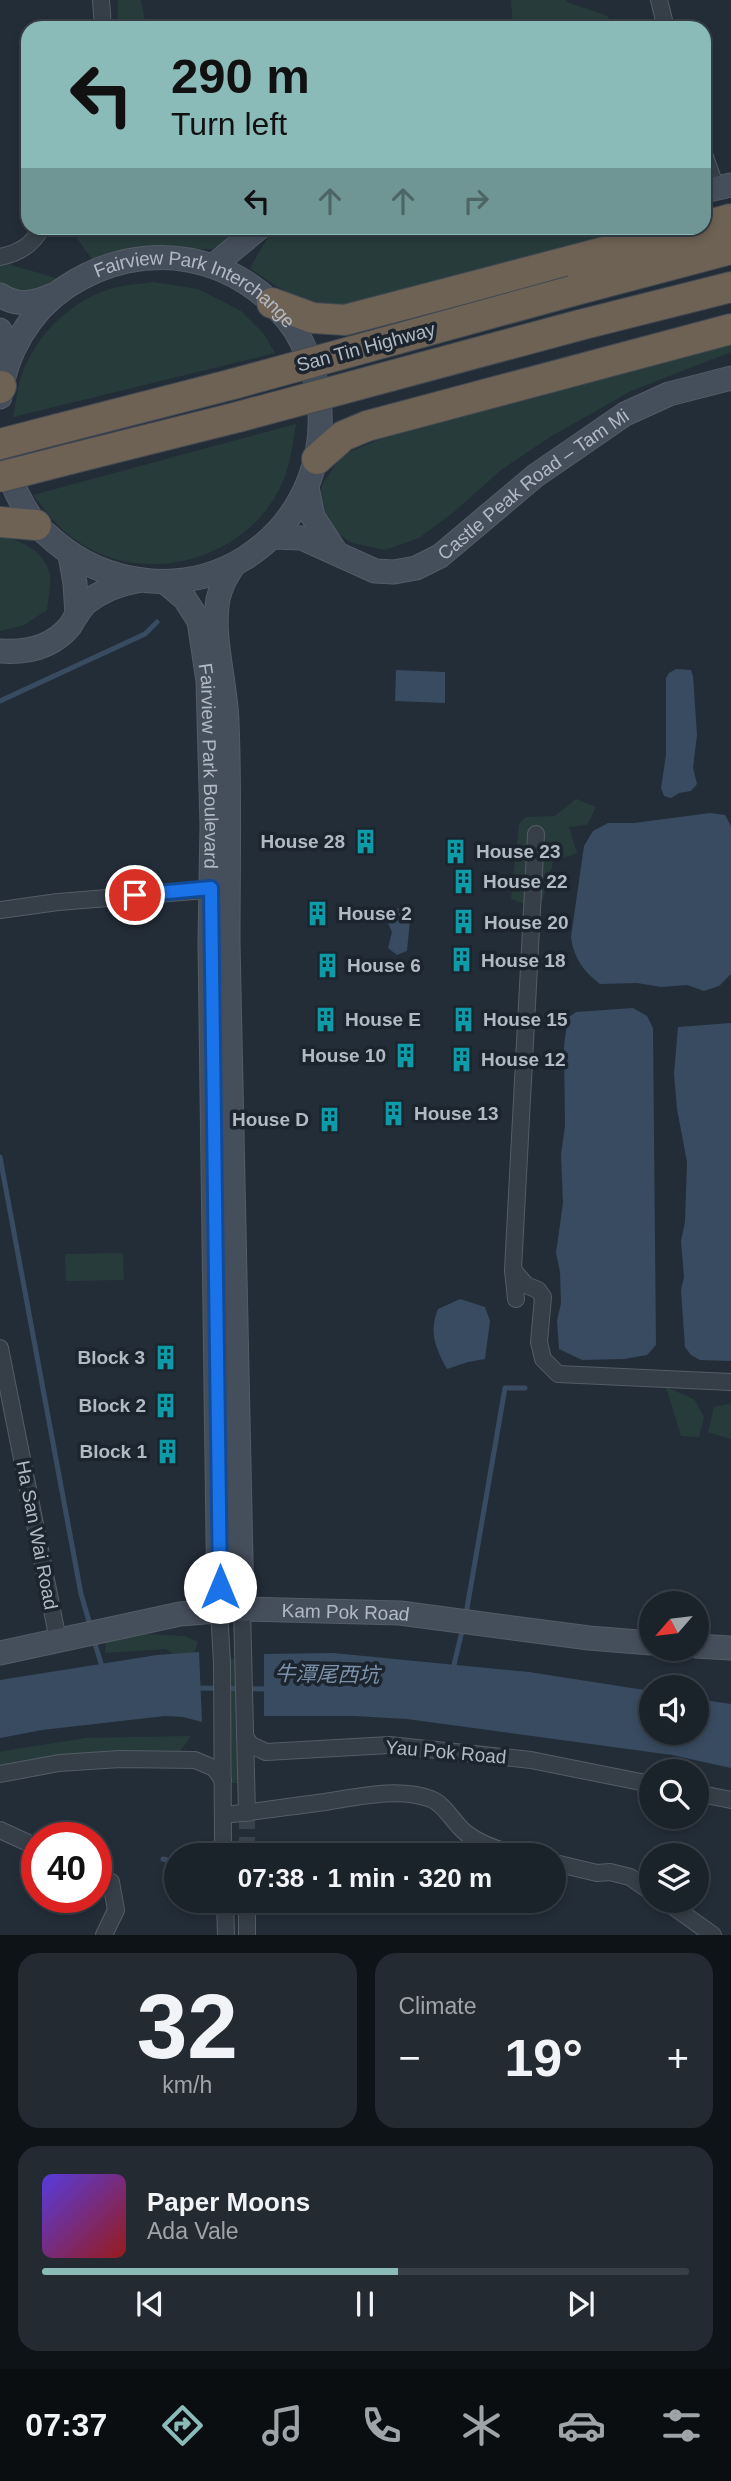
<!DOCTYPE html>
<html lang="en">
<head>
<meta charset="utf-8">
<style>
	body { margin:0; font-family:Arial,"Noto Sans TC",sans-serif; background:#232a32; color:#f1f3f6; height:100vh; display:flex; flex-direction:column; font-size:26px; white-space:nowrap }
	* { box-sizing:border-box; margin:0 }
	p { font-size:23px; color:#9fa4a8 }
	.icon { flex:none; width:38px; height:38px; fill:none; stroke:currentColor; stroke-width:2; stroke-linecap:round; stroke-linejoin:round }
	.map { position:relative; height:1935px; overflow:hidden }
	.panel { display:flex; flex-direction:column; gap:18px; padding:18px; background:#0e1317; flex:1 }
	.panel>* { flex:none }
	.banner { position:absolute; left:21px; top:21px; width:690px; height:214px; border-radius:21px; box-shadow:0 4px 10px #0003,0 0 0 2px #383f47; background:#8bbbb9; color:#111; overflow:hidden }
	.needle { width:46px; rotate:242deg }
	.controls { position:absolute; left:639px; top:1591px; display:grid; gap:14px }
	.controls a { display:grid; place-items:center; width:70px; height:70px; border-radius:50%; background:#1a222a; box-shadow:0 4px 10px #0003,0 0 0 2px #383f47; font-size:35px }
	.speed { position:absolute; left:21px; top:1822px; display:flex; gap:14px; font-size:35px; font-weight:700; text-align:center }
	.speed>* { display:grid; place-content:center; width:91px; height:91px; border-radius:50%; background:#1a222a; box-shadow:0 4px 10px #0003,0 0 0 2px #383f47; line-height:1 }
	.speed .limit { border:10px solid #d22; background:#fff; color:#111 }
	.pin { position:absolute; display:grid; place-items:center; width:60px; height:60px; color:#fff; margin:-30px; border:4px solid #fff; border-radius:50%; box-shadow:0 2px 7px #0007 }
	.me { position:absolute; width:77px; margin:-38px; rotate:0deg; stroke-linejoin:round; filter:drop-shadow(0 0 5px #0008) }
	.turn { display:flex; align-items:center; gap:24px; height:147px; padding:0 35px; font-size:32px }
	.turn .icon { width:91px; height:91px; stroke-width:2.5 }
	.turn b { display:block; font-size:49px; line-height:60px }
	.lanes { display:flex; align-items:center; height:66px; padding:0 35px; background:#0003; justify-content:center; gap:35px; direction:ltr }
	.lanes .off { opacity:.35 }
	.big { font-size:52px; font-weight:700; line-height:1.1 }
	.panel .widget { flex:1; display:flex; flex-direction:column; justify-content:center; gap:10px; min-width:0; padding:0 24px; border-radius:21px; background:#232a32 }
	.panel .dial { align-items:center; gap:0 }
	.dial b { font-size:91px; line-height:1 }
	.song { display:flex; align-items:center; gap:21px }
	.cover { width:84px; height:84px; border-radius:10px; background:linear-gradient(135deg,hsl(250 70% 55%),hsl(0 70% 35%)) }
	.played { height:7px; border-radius:4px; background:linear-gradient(90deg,#8bbbb9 55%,#383f47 55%) }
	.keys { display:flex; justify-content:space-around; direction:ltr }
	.heat { display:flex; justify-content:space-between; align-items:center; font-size:38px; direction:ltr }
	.panel .tiles { flex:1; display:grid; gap:18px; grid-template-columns:1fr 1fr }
	.widget:last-child { grid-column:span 2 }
	.trip { position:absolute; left:164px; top:1843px; width:402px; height:70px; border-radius:35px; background:#1a222a; box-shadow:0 4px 10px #0003,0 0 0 2px #383f47; font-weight:700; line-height:70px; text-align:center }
	.menu { display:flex; height:112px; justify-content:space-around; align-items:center; background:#0a0e11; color:#9fa4a8 }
	.menu .icon { width:49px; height:49px }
	.menu .active { color:#8bbbb9 }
	.menu b { font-size:32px; color:#f1f3f6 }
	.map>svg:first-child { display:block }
	.green { fill:#283b3b }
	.water { fill:#394b60 }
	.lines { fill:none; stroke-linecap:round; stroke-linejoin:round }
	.stream { stroke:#394b60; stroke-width:5 }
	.street-tunnel { stroke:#38424d; stroke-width:16; stroke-dasharray:16 8; stroke-linecap:butt }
	.street-casing { stroke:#545c66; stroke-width:18 }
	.secondary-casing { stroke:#545c66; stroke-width:25 }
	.highway-casing { stroke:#414953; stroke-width:32 }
	.street { stroke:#363f48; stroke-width:16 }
	.secondary { stroke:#454e5b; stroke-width:23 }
	.highway { stroke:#6e6254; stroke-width:30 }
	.highway-bridge-casing { stroke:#414953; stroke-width:32; stroke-linecap:butt }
	.highway-bridge { stroke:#6e6254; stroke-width:30 }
	.route-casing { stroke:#114b97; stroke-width:18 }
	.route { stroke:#1a73e8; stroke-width:12 }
	.labels { text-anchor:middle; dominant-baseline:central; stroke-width:7; stroke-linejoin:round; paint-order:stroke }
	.street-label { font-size:19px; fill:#b1b9c4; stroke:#1c242d }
	.poi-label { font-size:19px; font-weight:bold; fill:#b1b9c4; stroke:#1c242d; text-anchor:start }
	.water-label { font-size:21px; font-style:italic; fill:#7c91aa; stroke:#1c242d }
</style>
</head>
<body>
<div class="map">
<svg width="731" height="1935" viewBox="0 0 731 1935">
	<rect width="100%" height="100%" fill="#232d38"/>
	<!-- green -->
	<g class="green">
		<polygon points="118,0 141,0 146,28 118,28"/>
		<polygon points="511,0 566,0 567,2 608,16 612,28 513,28"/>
		<polygon points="79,228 223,228 229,243 213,249 154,251 93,261 74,234"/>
		<path d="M 279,228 L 647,228 L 343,307 C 299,303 285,293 250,268 L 268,237 Z"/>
		<polygon points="0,263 8,264 59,279 27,305 0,296"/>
		<path d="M 153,282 L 198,289 L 241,311 L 264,334 L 275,353 L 13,417 C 16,403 17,388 22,374 C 36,336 70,301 110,289 C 123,285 139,284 153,282 Z"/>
		<polygon points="731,343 731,352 631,391 550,437 501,470 455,511 419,538 385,550 352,543 327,526 317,500 323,483 342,455 381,439"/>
		<path d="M 296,424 C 292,449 289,475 275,497 C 236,562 141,586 77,541 C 59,529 46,512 33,495 Z"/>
		<path d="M 0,537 C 21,539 47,553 50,576 C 51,586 48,599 47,610 L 24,625 L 0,631 Z"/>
		<polygon points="576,799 596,807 587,825 569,827 577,853 553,861 549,883 538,909 511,899 519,824 526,817 555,816"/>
		<polygon points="123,1253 124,1280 66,1281 65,1254"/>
		<polygon points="666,1387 694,1399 704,1417 699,1437 681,1436"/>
		<polygon points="729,1404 731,1405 731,1439 708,1432 714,1407"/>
		<polygon points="126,1633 185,1636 198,1642 190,1665 166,1649 105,1653 106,1635"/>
		<polygon points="230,1659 237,1659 240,1783 232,1783"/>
		<polygon points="191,1736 179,1753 0,1769 0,1752 9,1750 86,1738"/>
	</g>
	<!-- water -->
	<g class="water">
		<polygon points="676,669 691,670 693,676 697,735 693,768 697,784 691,791 679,793 671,798 664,796 661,788 666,755 666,678 669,673"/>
		<polygon points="396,670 445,672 445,703 395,701"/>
		<path d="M 710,813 L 725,815 L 731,826 L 731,974 L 719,986 L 704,991 L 687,985 L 661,987 L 637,983 L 600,984 C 584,972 573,957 571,937 L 584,846 L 593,831 L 608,823 L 634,823 Z"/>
		<polygon points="398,908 404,910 410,920 407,951 397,955 388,948 392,932 387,921 388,915"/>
		<polygon points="633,1008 647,1016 653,1028 656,1345 647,1355 624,1359 582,1360 559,1349 557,1321 561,1303 560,1272 556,1253 563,1203 561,1154 565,1126 564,1045 568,1018 576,1012"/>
		<polygon points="731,1023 731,1361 700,1360 691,1355 685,1347 681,1290 684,1277 681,1241 685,1222 687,1162 677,1109 674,1074 678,1027"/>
		<path d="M 460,1299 L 485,1307 L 490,1321 L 485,1359 L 468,1362 L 447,1369 C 435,1347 429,1332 438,1309 Z"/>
		<polygon points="199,1652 202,1722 183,1717 165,1716 42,1730 0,1738 0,1680 157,1655"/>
		<polygon points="333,1653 529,1672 651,1691 651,1732 696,1732 697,1699 731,1704 731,1768 672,1755 407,1719 354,1716 264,1716 264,1654"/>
	</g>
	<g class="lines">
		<!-- stream -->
		<g class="stream">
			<polyline points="0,701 145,634 157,622"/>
			<polyline points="0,1157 81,1594 91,1628"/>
			<polyline points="466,1614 505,1388 525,1388"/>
			<polyline points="93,1638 101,1663"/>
			<polyline points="453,1669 463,1627"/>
			<polyline points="194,1688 269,1689"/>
			<polyline points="163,1859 177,1863"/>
		</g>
		<!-- street-tunnel -->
		<polyline class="street-tunnel" points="247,1813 247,1855"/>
		<defs>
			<g id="street">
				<polyline points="101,0 103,28"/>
				<polyline points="659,0 666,28"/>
				<polyline points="704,154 716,188"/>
				<path d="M 0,257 C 19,253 33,245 41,228"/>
				<polyline points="0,910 58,902 219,889"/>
				<polyline points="513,1270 526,1285 538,1290 543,1297 539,1342 543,1359 558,1374 731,1382"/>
				<polyline points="516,1299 513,1270 536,834"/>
				<polyline points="0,1348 58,1640"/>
				<polyline points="242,1609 247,1813"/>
				<polyline points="219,1610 222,1663 223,1845"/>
				<polyline points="245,1737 251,1745 266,1752 389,1745 531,1760 651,1784"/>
				<polyline points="0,1774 59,1763 120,1759 195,1760 214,1768 223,1780"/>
				<polyline points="696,1793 731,1800"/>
				<path d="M 223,1815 C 257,1812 291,1806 325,1802 C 358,1797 398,1787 431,1799 C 446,1805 453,1823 466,1833 C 481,1845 501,1851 520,1855"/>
				<polyline points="0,1830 37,1847"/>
				<polyline points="555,1863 597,1873 610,1872 630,1877 651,1892"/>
				<polyline points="96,1875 111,1882 116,1910 104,1935"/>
				<polyline points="225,1900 226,1935"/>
				<polyline points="664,1900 713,1935"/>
				<polyline points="247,1935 247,1900"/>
			</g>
			<g id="secondary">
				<polyline points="704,191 731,185"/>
				<polyline points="213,266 259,228"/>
				<path d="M 0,295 C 18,307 34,303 53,295"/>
				<polyline points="0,330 7,366"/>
				<path id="s1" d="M 0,397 C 5,354 30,311 66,287 C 144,235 241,253 295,330 C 304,345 311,362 315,379 C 332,448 306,519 245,558 C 184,596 106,586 53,540 C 47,534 39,529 34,522 C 20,503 12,483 3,461"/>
				<polyline points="307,488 313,517 336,552"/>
				<path id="s2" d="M 272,537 L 302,538 L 375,571 L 394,572 L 416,568 L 440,556 L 535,476 L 625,414 L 669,394 L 731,378"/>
				<polyline points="70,555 75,583 77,615"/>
				<path d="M 234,565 C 226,576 221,586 218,599 C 211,636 226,683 227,722 C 230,795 228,869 228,942 L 242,1609"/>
				<path id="s3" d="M 165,582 L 185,599 L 199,621 L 208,681 L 212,825 L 210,943 L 219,1610"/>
				<path d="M 0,651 C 27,653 52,648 70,626 C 75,618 79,610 86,603 C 101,591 119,584 137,581"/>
				<polyline points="696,1646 731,1648"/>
				<path id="s4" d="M 0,1653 L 180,1614 L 242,1609 L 400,1613 L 589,1638 L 651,1643"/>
			</g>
			<g id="highway">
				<polyline points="704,226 731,219"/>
				<polyline points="572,291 731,249"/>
				<polyline points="272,303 313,318 345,320 696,228"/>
				<polyline points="580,325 731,287"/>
				<polyline points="0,388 1,386"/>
				<polyline points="58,429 233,384"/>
				<polyline points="70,459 238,417"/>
				<polyline points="317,459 343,436 367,426 731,329"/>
				<polyline points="0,522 36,525"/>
			</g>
		</defs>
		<!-- street casing -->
		<use href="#street" class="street-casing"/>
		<!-- secondary casing -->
		<use href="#secondary" class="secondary-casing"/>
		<!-- highway casing -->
		<use href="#highway" class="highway-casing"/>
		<!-- street -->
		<use href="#street" class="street"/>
		<!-- secondary -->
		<use href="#secondary" class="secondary"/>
		<!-- highway -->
		<use href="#highway" class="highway"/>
		<defs>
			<g id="highway-bridge">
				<polyline points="233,384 572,291"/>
				<polyline points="238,417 580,325"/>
				<polyline points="0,444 58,429"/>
				<polyline points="0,477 70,459"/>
			</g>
		</defs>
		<!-- highway-bridge casing -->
		<use href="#highway-bridge" class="highway-bridge-casing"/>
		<!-- highway-bridge -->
		<use href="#highway-bridge" class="highway-bridge"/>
	</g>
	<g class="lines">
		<defs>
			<polyline id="route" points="135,895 211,888 220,1587"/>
		</defs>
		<!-- route casing -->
		<use href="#route" class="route-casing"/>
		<!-- route -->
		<use href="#route" class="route"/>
	</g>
	<!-- icons -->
	<defs>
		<symbol id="building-bare" viewBox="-9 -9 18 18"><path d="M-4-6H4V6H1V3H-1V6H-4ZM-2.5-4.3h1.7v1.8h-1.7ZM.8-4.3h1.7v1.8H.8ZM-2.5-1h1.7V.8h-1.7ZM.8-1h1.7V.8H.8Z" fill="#0f9aa8" stroke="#1c242d" stroke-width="2.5" paint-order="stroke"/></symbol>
	</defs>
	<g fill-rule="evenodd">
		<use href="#building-bare" x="348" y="824" width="35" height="35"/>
		<use href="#building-bare" x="438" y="834" width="35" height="35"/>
		<use href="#building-bare" x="446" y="864" width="35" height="35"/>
		<use href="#building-bare" x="300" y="896" width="35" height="35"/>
		<use href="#building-bare" x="446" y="904" width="35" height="35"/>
		<use href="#building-bare" x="444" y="942" width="35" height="35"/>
		<use href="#building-bare" x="310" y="948" width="35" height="35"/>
		<use href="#building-bare" x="308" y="1002" width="35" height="35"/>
		<use href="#building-bare" x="446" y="1002" width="35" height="35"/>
		<use href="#building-bare" x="388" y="1038" width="35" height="35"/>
		<use href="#building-bare" x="444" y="1042" width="35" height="35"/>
		<use href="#building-bare" x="376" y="1096" width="35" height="35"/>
		<use href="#building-bare" x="312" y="1102" width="35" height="35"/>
		<use href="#building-bare" x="148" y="1340" width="35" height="35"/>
		<use href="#building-bare" x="148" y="1388" width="35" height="35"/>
		<use href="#building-bare" x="150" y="1434" width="35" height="35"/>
	</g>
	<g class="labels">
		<!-- street labels -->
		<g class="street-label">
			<text stroke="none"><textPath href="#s1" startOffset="275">Fairview Park Interchange</textPath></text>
			<text transform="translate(366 347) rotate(-15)">San Tin Highway</text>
			<text stroke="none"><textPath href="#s2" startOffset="296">Castle Peak Road – Tam Mi</textPath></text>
			<text stroke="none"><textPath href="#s3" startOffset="198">Fairview Park Boulevard</textPath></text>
			<text transform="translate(37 1535) rotate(79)">Ha San Wai Road</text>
			<text stroke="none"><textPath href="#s4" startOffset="350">Kam Pok Road</textPath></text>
			<text transform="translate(446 1752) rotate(5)">Yau Pok Road</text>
		</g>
		<!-- poi labels -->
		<g class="poi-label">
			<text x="345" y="841" text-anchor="end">House 28</text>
			<text x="476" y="851">House 23</text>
			<text x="483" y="881">House 22</text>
			<text x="338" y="913">House 2</text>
			<text x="484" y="922">House 20</text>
			<text x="481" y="960">House 18</text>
			<text x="347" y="965">House 6</text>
			<text x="345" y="1019">House E</text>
			<text x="483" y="1019">House 15</text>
			<text x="386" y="1055" text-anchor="end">House 10</text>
			<text x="481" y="1059">House 12</text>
			<text x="414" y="1113">House 13</text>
			<text x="309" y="1119" text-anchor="end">House D</text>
			<text x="145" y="1357" text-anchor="end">Block 3</text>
			<text x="146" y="1405" text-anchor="end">Block 2</text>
			<text x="147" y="1451" text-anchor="end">Block 1</text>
		</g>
		<!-- water labels -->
		<g class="water-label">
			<text transform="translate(327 1674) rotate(1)">牛潭尾西坑</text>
		</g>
	</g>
</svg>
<div class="controls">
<a><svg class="needle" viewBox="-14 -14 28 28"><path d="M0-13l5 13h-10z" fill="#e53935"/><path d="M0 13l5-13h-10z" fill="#9fa4a8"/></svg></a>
<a><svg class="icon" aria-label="sound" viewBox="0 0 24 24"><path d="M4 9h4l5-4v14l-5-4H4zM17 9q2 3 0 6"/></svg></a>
<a><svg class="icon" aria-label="search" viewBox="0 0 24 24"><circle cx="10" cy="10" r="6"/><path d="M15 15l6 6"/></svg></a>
<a><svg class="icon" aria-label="layers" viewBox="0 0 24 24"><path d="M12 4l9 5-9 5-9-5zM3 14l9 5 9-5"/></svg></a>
</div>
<div class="speed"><div class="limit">40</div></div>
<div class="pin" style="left:135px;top:895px;background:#d93025"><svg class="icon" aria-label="arrive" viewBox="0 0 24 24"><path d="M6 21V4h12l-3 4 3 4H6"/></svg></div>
<svg class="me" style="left:220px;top:1587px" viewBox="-20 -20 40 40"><circle r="19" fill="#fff"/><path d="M0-13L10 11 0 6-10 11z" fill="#1a73e8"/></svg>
<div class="trip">07:38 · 1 min · 320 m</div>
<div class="banner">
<div class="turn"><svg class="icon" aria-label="left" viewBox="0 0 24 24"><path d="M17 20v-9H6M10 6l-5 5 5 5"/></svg><div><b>290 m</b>Turn left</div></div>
<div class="lanes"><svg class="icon" aria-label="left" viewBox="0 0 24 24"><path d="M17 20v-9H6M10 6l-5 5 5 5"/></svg><svg class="icon off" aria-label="ahead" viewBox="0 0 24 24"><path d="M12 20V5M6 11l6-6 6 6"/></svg><svg class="icon off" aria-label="ahead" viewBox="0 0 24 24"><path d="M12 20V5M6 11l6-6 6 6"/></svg><svg class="icon off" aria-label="right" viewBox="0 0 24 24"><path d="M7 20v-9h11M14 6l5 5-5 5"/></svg></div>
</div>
</div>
<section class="panel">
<div class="tiles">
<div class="widget dial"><b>32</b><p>km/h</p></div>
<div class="widget"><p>Climate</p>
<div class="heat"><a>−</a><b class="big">19°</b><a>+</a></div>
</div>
<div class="widget">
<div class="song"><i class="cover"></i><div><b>Paper Moons</b><p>Ada Vale</p></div></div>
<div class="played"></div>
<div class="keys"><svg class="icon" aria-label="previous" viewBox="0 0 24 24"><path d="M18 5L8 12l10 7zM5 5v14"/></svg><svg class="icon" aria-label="pause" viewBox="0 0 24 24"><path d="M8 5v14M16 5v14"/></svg><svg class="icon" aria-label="next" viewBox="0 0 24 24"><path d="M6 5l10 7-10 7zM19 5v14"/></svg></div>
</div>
</div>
</section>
<nav class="menu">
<b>07:37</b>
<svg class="icon active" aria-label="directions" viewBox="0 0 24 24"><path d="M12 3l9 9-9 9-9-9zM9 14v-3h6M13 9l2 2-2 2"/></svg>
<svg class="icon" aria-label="music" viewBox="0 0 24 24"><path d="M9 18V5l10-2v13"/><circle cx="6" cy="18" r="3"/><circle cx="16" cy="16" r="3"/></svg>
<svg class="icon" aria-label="phone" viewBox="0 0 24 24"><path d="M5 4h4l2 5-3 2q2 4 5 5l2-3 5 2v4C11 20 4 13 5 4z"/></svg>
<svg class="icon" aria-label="climate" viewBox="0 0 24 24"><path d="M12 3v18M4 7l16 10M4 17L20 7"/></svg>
<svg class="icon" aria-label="car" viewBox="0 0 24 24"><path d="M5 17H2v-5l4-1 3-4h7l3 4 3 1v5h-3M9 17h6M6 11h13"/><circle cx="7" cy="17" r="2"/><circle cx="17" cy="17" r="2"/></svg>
<svg class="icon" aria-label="filters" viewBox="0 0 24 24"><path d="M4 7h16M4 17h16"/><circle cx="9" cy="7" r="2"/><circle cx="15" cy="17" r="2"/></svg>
</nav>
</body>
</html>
